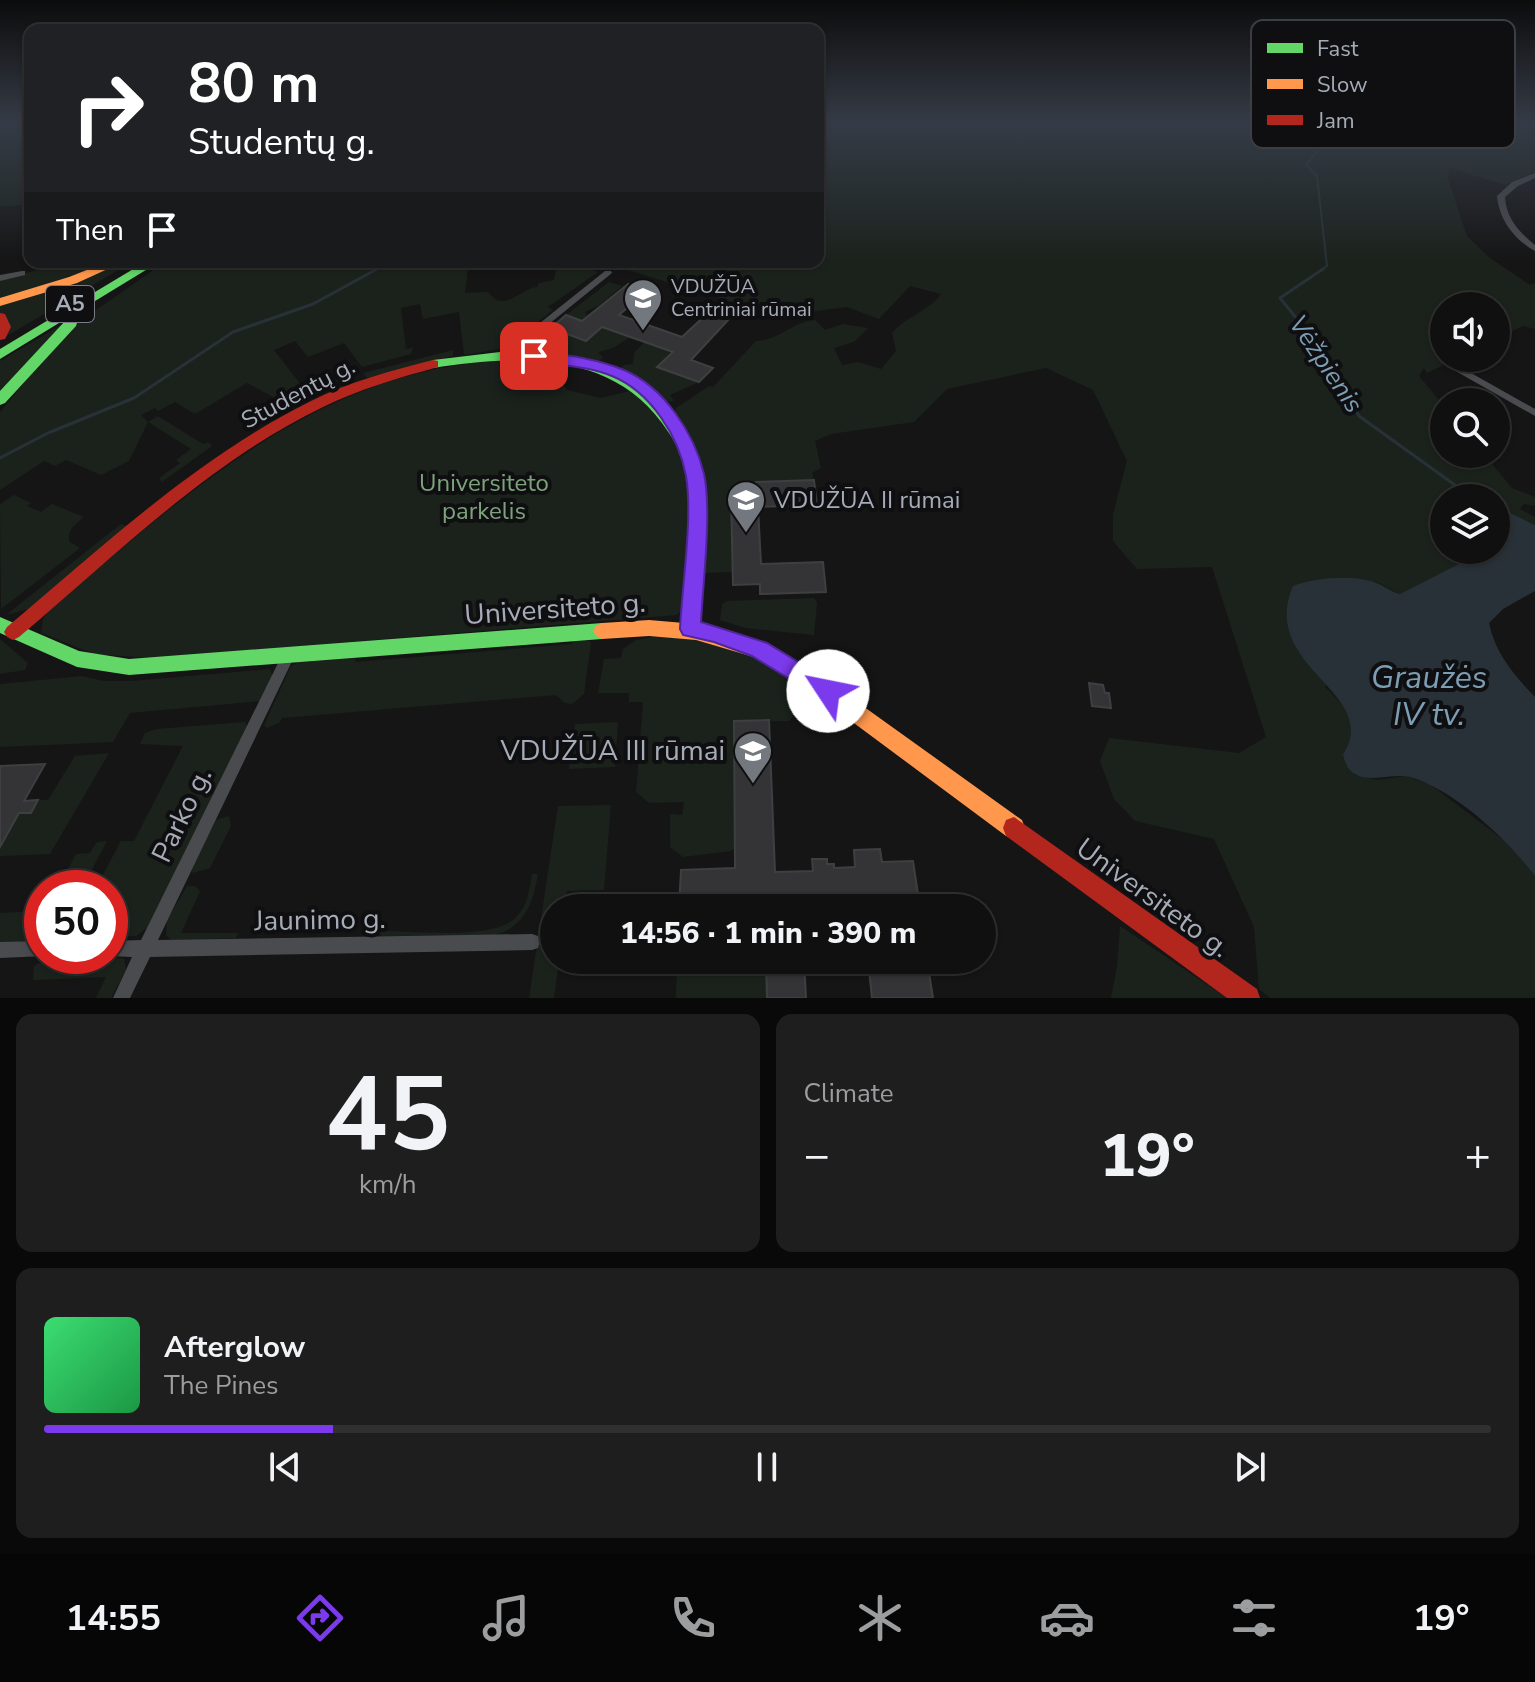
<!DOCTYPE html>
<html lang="en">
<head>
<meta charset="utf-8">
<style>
	body { margin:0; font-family:"Nunito Sans",sans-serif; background:#1e1e1e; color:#f1f3f6; height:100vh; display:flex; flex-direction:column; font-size:30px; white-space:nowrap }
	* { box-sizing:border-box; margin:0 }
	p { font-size:26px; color:#9c9d9f }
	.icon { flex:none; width:44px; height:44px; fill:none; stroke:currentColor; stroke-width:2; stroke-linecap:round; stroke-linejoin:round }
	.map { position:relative; height:998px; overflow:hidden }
	.panel { display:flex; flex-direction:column; gap:16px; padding:16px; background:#090909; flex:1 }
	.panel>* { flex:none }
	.banner { position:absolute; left:24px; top:24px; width:800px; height:244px; border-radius:16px; box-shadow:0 2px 6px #0004,0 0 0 2px #303030; background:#202124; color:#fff; overflow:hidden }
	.buttons { position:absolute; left:1430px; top:292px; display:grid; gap:16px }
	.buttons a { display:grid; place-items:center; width:80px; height:80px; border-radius:50%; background:#101010; box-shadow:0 2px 6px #0004,0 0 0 2px #303030; font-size:40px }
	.speed { position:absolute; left:24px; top:870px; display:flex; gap:16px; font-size:40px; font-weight:700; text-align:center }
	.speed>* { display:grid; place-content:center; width:104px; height:104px; border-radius:50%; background:#101010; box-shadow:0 2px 6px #0004,0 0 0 2px #303030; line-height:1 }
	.speed .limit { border:12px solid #d22; background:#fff; color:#111 }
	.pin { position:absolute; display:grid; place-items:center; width:68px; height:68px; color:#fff; margin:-34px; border-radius:16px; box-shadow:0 4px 12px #0006 }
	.me { position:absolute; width:88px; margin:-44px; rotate:304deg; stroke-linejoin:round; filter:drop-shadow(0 0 6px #0008) }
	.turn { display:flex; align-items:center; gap:28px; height:168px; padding:0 32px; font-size:36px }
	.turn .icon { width:104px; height:104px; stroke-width:2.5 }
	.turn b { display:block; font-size:56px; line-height:68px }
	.then { display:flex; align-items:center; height:76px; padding:0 32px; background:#0003; gap:16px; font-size:30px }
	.big { font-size:60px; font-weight:800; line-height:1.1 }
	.panel .tile { flex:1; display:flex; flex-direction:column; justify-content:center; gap:12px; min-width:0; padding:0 28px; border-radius:16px; background:#1e1e1e }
	.panel .dial { align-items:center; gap:0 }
	.dial b { font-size:104px; line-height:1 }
	.song { display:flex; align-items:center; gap:24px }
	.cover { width:96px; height:96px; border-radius:12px; background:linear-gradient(135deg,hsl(140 70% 55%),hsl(140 70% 35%)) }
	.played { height:8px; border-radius:4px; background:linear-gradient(90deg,#7c3aed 20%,#303030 20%) }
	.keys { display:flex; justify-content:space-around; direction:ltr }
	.heat { display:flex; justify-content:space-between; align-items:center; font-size:44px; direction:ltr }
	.panel .tiles { flex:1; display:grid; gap:16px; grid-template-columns:1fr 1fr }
	.tile:last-child { grid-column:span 2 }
	.trip { position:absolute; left:540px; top:894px; width:456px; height:80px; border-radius:40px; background:#101010; box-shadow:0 2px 6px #0004,0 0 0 2px #303030; font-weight:800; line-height:80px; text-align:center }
	.dock { display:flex; height:128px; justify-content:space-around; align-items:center; background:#060606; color:#9c9d9f }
	.dock .icon { width:56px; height:56px }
	.dock .selected { color:#7c3aed }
	.dock b { font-size:36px; color:#f1f3f6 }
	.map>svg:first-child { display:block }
	.green { fill:#1b221c }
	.water { fill:#283137 }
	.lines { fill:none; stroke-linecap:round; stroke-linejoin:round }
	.stream-far1 { stroke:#283137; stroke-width:2 }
	.stream { stroke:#283137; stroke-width:3 }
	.building { fill:#343436; stroke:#3d3f41; stroke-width:2 }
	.street { fill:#494b4e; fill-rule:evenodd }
	.fast { fill:#63d668; fill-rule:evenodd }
	.slow { fill:#ff974d; fill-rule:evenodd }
	.jam { fill:#b3261e; fill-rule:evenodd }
	.route { fill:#7c3aed; stroke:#51269a; stroke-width:2 }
	.labels { text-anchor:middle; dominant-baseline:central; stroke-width:8; stroke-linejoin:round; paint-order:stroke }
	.far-poi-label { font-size:20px; fill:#a6acb7; stroke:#0f0f11; text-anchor:start }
	.shield { fill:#0f0f11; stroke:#797d85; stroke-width:2 }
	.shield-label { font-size:22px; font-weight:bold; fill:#a6acb7 }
	.street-label { font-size:24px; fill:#a6acb7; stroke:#0f0f11 }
	.park-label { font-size:24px; fill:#7da27c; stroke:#0f0f11 }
	.poi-label { font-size:24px; fill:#a6acb7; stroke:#0f0f11; text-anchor:start }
	.water-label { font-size:26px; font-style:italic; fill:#7c9db3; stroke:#0f0f11 }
	.near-street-label { font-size:28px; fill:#a6acb7; stroke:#0f0f11 }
	.near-poi-label { font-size:28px; fill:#a6acb7; stroke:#0f0f11; text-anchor:end }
	.near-water-label { font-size:32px; font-style:italic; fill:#7c9db3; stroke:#0f0f11 }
	.key { fill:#0f0f11; stroke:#3c3e43; stroke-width:2 }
	.key-label { font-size:22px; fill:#a6acb7 }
</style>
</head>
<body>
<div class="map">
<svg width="1535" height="998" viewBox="0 0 1535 998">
	<rect width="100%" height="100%" fill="#151515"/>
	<!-- green -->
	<g class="green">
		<polygon points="0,123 30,123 30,204 0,207"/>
		<path d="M 818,123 L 1535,123 L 1535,171 L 1505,185 L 1450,168 L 1447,176 L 1467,236 L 1490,258 L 1530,285 L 1535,283 L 1535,329 L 1523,326 L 1496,339 L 1496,306 L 1444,306 L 1444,358 L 1458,358 L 1427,373 L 1424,368 L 1419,376 L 1444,406 L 1444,454 L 1484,454 L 1512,488 L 1535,497 L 1535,506 L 1524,504 L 1520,509 L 1535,517 L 1535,525 L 1496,506 L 1496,498 L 1444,498 L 1444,550 L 1486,550 L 1400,594 L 1374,581 L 1325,687 C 1347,707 1361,726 1343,754 L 1355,775 L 1377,780 L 1406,776 L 1431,785 L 1513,847 L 1535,876 L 1535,998 L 1270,998 L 1259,989 L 1254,927 L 1214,839 L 1135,821 L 1114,799 L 1100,761 L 1109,738 L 1239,753 L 1266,737 L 1212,567 L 1137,569 L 1113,541 L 1113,514 L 1127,461 L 1093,390 L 1046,368 L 947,389 L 914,422 L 831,434 L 815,441 L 821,468 L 812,473 L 814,480 L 757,482 L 757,494 L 733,572 L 702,573 C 704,515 709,463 675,413 L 676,408 L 709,386 L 713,387 L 756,341 C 780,340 792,322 815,320 L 825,330 L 843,324 L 868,328 L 854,342 L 834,348 L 842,365 L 858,362 L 881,369 L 896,351 L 892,333 C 906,316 928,312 941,294 L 910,286 L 879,319 L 847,307 L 777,316 L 628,270 L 638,262 L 818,262 L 818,215 L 825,214 L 818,192 Z"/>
		<polygon points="72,262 112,262 0,300 0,279"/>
		<polygon points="122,262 132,262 0,340 0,304"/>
		<path d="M 165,262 L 474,262 L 468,268 L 465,293 L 488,292 C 504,314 519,289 537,287 L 539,283 L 554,280 L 556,270 C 567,260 585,267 598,272 L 548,307 L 553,310 L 506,348 L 464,355 L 459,312 L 423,319 L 420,304 L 401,308 L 406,349 L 413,348 L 411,354 L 362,367 L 344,343 L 308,357 L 295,341 L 274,350 L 302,386 L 311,383 L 311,389 L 296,391 L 281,401 L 247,383 L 195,414 L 175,402 L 158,411 L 155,408 L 141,415 L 148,422 L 158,416 L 203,444 L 208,442 L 212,446 L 162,482 L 159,478 L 180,463 L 176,460 L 191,449 L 148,422 L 129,461 L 101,475 L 66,460 L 55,466 L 44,461 L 0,490 L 0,412 L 51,350 L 79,322 Z"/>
		<polygon points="609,282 622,286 598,306 585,312 592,325 566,315"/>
		<polygon points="68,321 0,394 0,361"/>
		<polygon points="602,327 630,337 613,348 598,352 603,358 599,361 517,349 519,346 550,347 537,338 551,328 585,341"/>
		<polygon points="644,342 673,352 658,367 699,382 670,395 674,401 666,402 620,369 624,365 633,364 634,353"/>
		<polygon points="453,350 453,356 367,378 363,373"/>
		<path d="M 507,360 L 561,363 L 559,377 L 567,390 L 601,398 L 634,390 C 642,398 654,406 661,416 C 701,471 688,543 684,607 L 677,615 L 152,658 L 94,654 L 41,633 L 43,619 L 50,608 C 191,492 315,370 507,360 Z"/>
		<path d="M 14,495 L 31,503 L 27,506 L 41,512 L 52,504 L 84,517 C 75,524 68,529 69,541 L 80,548 L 1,609 L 0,504 Z"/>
		<polygon points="121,524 131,527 28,609 6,615"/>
		<polygon points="814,598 817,603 814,635 745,628 720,620 722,604 727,601"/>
		<path d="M 662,635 C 715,639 771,653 811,691 L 809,697 L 789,721 L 734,722 L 734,849 L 731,851 L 683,857 L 670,847 L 670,814 L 682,815 L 684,802 L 649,803 L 636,792 L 643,702 L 629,702 L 629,693 L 598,693 L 604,659 L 621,658 L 623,649 L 636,640 Z"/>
		<polygon points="0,639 28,663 25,670 0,674"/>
		<polygon points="573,640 590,641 591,643 584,694 572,704 565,703 556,695 282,718 279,723 267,728 264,725 291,666 298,662 356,658 355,662 572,644"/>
		<polygon points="270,669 273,677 262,701 130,713 113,742 0,747 0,684 82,676 104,681 131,681"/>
		<polygon points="245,722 247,726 148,927 136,936 110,937 110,888 96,888 121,841 134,841 183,746 140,744 145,733 157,729"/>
		<polygon points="618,722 615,767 569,769 575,724"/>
		<polygon points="109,753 50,854 0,856 0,847 19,813 31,813 38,800 48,800 75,756"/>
		<polygon points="611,805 604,890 567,891 565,908 554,908 554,960 559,960 554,998 529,998 558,806"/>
		<polygon points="229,816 231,826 210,868 193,873 191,869 216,820"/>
		<polygon points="107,841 82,888 58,888 76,854 90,853 97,842"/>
		<path d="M 532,874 L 538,874 C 533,902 526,926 495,935 L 381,936 L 379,931 C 412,931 490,940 514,919 C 528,907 529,891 532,874 Z"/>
		<polygon points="187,886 195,886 200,891 181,933 238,933 236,938 171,940 166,935 167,920"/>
		<polygon points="42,911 42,941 0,943 0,913"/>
		<polygon points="1120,926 1227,998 1111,998 1117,967"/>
		<polygon points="124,958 126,970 111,998 96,998 106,977 33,980 34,966 45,959"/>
		<polygon points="677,960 766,960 767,998 676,998"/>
	</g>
	<!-- water -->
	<path class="water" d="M 1496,506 L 1535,525 L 1535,591 L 1503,609 L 1489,623 C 1495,653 1514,675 1535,697 L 1535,876 C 1507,839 1455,790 1410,777 C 1386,771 1351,793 1343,754 C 1383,693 1258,668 1293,586 C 1316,578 1347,575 1370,581 C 1381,583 1389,591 1400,594 L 1486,550 L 1496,550 Z"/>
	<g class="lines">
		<!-- stream-far1 -->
		<g class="stream-far1">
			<polyline points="373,271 389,262"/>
			<polyline points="1320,271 1327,266 1317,176 1306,165 1339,123"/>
		</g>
		<!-- stream -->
		<g class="stream">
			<polyline points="1323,269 1280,298 1328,357 1359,416 1473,498"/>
			<polyline points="0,458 48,433 134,398 233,332 313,304 377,269"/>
		</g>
	</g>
	<!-- building -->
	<g class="building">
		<polygon points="628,284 648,290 619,315 682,337 710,311 730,318 691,360 713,368 699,382 657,367 673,352 602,327 586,341 551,328 566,315 582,321"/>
		<polygon points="814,480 817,505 758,507 761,564 823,562 826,592 760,594 760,584 733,585 731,495 757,494 756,482"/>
		<polygon points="1089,683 1103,685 1105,693 1109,693 1111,708 1092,706"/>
		<polygon points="769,720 775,872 813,871 812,859 827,859 827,864 834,864 834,868 855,867 854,850 880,849 882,862 913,861 920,908 842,908 842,901 801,903 801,908 679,908 681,870 735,868 734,721"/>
		<polygon points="45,764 24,801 38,800 31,813 19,813 0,847 0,766"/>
		<polygon points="766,960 804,960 806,998 767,998"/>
		<polygon points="868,960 927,960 933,998 872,998"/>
	</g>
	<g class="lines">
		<!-- street -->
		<g class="street">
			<path d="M 1535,173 L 1535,178 L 1518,186 L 1505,197 C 1506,218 1519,232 1535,245 L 1535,251 C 1515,240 1499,220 1497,196 L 1512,182 Z"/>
			<polygon points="22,271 25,271 25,275 0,281 0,275"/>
			<polygon points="605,271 611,271 612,273 507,358 501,358 501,354"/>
			<polygon points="1455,364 1535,409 1535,416 1452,369 1450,367 1452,365"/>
			<polygon points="289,649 294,651 295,655 158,940 532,934 538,936 540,942 538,948 532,950 150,957 130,998 113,998 132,957 107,956 110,956 110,941 141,940 284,651"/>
			<polygon points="42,941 42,956 45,956 0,958 0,942"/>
		</g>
		<!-- fast -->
		<g class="fast">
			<polygon points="145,262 159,262 0,359 0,349"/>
			<polygon points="71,319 77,323 76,326 5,403 0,405 0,391 66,320"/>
			<path d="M 500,352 C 571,352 631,361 676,420 C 688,436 699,455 703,475 C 712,526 704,578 699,629 L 696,634 L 690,637 L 684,634 L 681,629 C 687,578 697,523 686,471 C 682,453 673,438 662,423 C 608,349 513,356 433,368 L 426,364 L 433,360 Z"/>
			<polygon points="0,617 79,651 129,659 602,623 608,626 611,631 608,636 602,639 129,675 77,667 0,633"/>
		</g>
		<!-- slow -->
		<g class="slow">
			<polygon points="107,262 123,262 77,283 0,306 0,298 69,277"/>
			<polygon points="649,620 696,624 769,646 814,671 1022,820 1025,828 1022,836 1014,839 1006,836 800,683 757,658 696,640 649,636 602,639 596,636 593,631 596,626 602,623"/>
		</g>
		<!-- jam -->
		<g class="jam">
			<polygon points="0,313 5,314 11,327 5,339 0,340"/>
			<path d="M 433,360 L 438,361 L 438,367 C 398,378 360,389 323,407 C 209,462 115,556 19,637 L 13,640 L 7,637 L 4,632 L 7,627 C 103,546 198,457 311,401 C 350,381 391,371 433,360 Z"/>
			<polygon points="1014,817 1257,989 1260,998 1227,998 1006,836 1003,828 1006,820"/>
		</g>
	</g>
	<!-- sky -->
	<linearGradient id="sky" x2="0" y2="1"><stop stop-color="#0c0c0c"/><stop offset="0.47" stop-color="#353b46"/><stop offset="1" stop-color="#353b46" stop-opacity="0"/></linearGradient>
	<rect width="1535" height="262" fill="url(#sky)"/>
	<!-- route -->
	<path class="route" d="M 534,351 C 565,355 595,358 624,370 C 664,387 694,433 704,474 C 712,510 703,583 701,622 L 767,643 L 836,685 L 839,691 L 836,698 L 828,701 L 821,698 L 752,656 L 714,642 L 683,635 L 680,629 C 682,586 693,516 686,476 C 679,437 651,392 612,376 C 585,365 557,366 529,360 L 529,353 Z"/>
	<!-- icons -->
	<defs>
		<symbol id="university-pin" viewBox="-11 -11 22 30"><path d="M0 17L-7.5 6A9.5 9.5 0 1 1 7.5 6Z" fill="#73777e" stroke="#0f0f11"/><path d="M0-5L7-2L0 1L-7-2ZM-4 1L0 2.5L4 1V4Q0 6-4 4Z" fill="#fff"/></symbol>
	</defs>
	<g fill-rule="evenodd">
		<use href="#university-pin" x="621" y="276" width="44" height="60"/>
		<use href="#university-pin" x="724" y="478" width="44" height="60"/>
		<use href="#university-pin" x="731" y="729" width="44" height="60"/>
	</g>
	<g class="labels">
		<!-- far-poi labels -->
		<g class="far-poi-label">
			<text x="671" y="286">VDUŽŪA<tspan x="671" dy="23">Centriniai rūmai</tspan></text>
		</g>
		<!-- shield labels -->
		<rect class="shield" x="46" y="286" width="48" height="36" rx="6"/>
		<g class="shield-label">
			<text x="70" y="304">A5</text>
		</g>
		<!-- street labels -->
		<g class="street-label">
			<text transform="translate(298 393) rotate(-28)">Studentų g.</text>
		</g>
		<!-- park labels -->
		<g class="park-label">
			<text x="484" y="483">Universiteto<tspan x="484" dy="28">parkelis</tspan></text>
		</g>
		<!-- poi labels -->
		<g class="poi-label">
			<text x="774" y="500">VDUŽŪA II rūmai</text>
		</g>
		<!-- water labels -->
		<g class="water-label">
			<text transform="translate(1326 364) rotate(56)">Vėžpienis</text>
		</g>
		<!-- near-street labels -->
		<g class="near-street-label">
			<text transform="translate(555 609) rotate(-4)">Universiteto g.</text>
			<text transform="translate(182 815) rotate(-64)">Parko g.</text>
			<text transform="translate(1153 898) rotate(36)">Universiteto g.</text>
			<text transform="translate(320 920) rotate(-1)">Jaunimo g.</text>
		</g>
		<!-- near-poi labels -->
		<g class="near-poi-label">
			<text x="725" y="751">VDUŽŪA III rūmai</text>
		</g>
		<!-- near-water labels -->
		<g class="near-water-label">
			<text x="1429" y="677">Graužės<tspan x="1429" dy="37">IV tv.</tspan></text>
		</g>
	</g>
	<!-- legend -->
	<rect x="1251" y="20" width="264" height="128" rx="12" class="key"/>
	<rect x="1267" y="43" width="36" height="10" fill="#63d668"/>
	<rect x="1267" y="79" width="36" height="10" fill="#ff974d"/>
	<rect x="1267" y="115" width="36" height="10" fill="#b3261e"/>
	<g class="key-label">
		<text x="1317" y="56">Fast</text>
		<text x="1317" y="92">Slow</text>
		<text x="1317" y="128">Jam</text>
	</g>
</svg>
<div class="buttons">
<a><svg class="icon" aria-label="sound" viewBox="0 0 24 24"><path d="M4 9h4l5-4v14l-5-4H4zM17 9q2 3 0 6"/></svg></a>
<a><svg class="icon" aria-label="search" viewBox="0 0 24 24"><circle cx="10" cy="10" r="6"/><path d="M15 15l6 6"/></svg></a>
<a><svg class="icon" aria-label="layers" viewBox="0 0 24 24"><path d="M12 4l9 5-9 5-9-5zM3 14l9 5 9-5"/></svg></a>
</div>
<div class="speed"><div class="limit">50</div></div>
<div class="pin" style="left:534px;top:356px;background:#d93025"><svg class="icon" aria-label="arrive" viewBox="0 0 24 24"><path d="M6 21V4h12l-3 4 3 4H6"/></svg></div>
<svg class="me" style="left:828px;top:691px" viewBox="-20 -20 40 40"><circle r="19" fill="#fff"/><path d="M0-13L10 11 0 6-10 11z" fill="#7c3aed"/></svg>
<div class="trip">14:56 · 1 min · 390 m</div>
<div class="banner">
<div class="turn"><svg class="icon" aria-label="right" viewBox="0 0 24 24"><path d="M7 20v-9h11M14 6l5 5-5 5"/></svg><div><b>80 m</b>Studentų g.</div></div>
<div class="then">Then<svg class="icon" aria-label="arrive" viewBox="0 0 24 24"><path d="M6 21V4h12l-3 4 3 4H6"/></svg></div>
</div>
</div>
<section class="panel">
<div class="tiles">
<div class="tile dial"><b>45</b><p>km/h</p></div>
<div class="tile"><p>Climate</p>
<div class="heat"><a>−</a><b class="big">19°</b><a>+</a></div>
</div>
<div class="tile">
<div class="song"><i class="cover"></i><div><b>Afterglow</b><p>The Pines</p></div></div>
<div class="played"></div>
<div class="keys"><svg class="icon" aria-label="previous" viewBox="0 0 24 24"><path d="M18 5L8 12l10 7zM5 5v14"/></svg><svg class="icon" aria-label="pause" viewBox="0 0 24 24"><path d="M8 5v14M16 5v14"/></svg><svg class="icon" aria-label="next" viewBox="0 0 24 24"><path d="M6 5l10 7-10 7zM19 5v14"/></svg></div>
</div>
</div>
</section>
<nav class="dock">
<b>14:55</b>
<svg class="icon selected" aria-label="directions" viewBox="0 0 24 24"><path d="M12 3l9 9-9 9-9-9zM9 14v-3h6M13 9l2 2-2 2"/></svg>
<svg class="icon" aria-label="music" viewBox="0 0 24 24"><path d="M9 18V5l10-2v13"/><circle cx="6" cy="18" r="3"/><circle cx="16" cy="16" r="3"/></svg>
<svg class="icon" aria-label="phone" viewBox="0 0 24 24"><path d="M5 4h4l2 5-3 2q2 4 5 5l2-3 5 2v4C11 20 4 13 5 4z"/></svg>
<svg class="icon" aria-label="climate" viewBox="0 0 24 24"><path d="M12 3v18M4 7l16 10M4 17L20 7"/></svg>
<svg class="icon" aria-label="car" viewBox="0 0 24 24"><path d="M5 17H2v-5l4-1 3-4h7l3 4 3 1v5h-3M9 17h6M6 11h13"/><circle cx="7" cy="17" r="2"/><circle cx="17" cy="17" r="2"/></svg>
<svg class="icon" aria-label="filters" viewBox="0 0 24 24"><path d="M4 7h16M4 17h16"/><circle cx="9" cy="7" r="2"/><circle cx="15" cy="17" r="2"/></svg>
<b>19°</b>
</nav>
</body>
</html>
